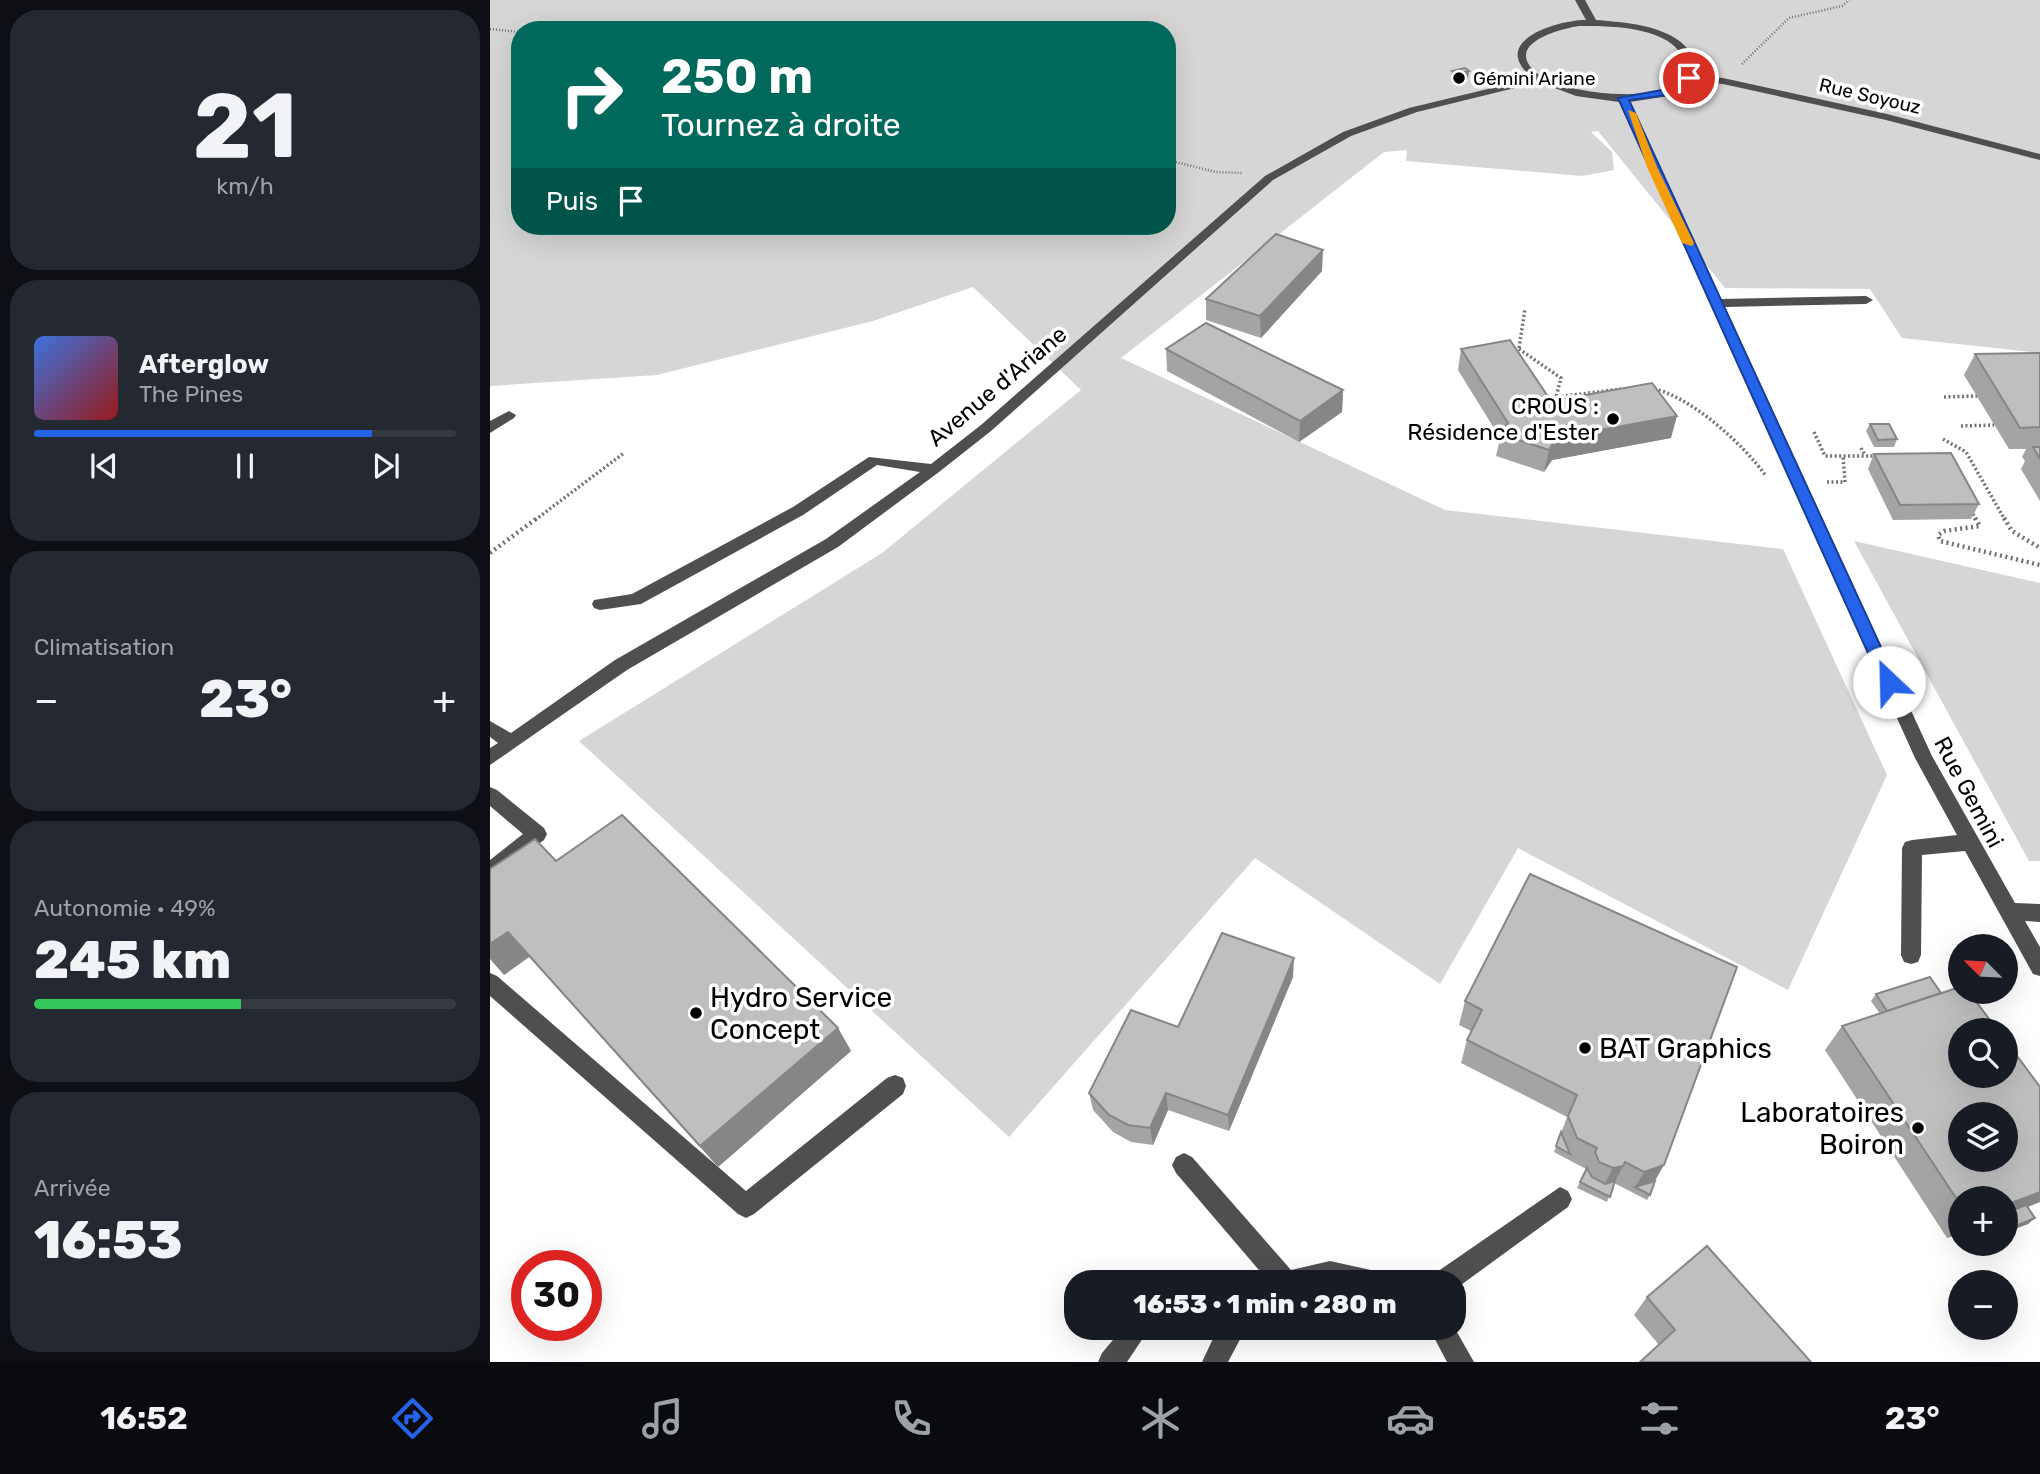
<!DOCTYPE html>
<html lang="fr">
<head>
<meta charset="utf-8">
<style>
	body { margin:0; font-family:Rubik,sans-serif; background:#242831; color:#f1f3f6; height:100vh; display:flex; flex-direction:column; font-size:26px; white-space:nowrap }
	* { box-sizing:border-box; margin:0 }
	p { font-size:23px; color:#9ea1a6 }
	.icon { flex:none; width:38px; height:38px; fill:none; stroke:currentColor; stroke-width:2; stroke-linecap:round; stroke-linejoin:round }
	.map { position:relative; flex:1; overflow:hidden }
	.sheet { display:flex; flex-direction:column; gap:10px; padding:10px; background:#0d0f14; width:490px }
	.sheet>* { flex:none }
	.guide { position:absolute; left:21px; top:21px; width:665px; height:214px; border-radius:28px; box-shadow:0 7px 28px #0002; background:#00695c; color:#fff; overflow:hidden }
	.needle { width:46px; rotate:294deg }
	.buttons { position:absolute; left:1458px; top:934px; display:grid; gap:14px }
	.buttons a { display:grid; place-items:center; width:70px; height:70px; border-radius:50%; background:#171b24; box-shadow:0 7px 28px #0002; font-size:35px }
	.speed { position:absolute; left:21px; top:1250px; display:flex; gap:14px; font-size:35px; font-weight:700; text-align:center }
	.speed>* { display:grid; place-content:center; width:91px; height:91px; border-radius:50%; background:#171b24; box-shadow:0 7px 28px #0002; line-height:1 }
	.speed .limit { border:10px solid #d22; background:#fff; color:#111 }
	.pin { position:absolute; display:grid; place-items:center; width:60px; height:60px; color:#fff; margin:-30px; border:4px solid #fff; border-radius:50%; box-shadow:0 2px 7px #0007 }
	.me { position:absolute; width:77px; margin:-38px; rotate:336deg; stroke-linejoin:round; filter:drop-shadow(0 0 5px #0008) }
	.turn { display:flex; align-items:center; gap:24px; height:147px; padding:0 35px; font-size:32px }
	.turn .icon { width:91px; height:91px; stroke-width:2.5 }
	.turn b { display:block; font-size:49px; line-height:60px }
	.then { display:flex; align-items:center; height:66px; padding:0 35px; background:#0003; gap:14px; font-size:26px }
	.big { font-size:52px; font-weight:800; line-height:1.1 }
	.sheet .widget { flex:1; display:flex; flex-direction:column; justify-content:center; gap:10px; min-width:0; padding:0 24px; border-radius:28px; background:#242831 }
	.sheet .dial { align-items:center; gap:0 }
	.dial b { font-size:91px; line-height:1 }
	.song { display:flex; align-items:center; gap:21px }
	.cover { width:84px; height:84px; border-radius:10px; background:linear-gradient(135deg,hsl(220 70% 55%),hsl(0 70% 35%)) }
	.played { height:7px; border-radius:4px; background:linear-gradient(90deg,#2563eb 80%,#363941 80%) }
	.keys { display:flex; justify-content:space-around; direction:ltr }
	.heat { display:flex; justify-content:space-between; align-items:center; font-size:38px; direction:ltr }
	.charge { height:10px; border-radius:5px; background:linear-gradient(90deg,#34c759 49%,#363941 0) }
	.trip { position:absolute; left:574px; top:1270px; width:402px; height:70px; border-radius:28px; background:#171b24; box-shadow:0 7px 28px #0002; font-weight:800; line-height:70px; text-align:center }
	.tabs { display:flex; height:112px; justify-content:space-around; align-items:center; background:#090b0e; color:#9ea1a6 }
	.tabs .icon { width:49px; height:49px }
	.tabs .selected { color:#2563eb }
	.tabs b { font-size:32px; color:#f1f3f6 }
	main { display:flex; flex:1; min-height:0 }
	.map>svg:first-child { display:block }
	.green { fill:#d6d6d6; fill-rule:evenodd }
	.lines { fill:none; stroke-linecap:round; stroke-linejoin:round }
	.path-far2 { stroke:#717171; stroke-width:2.5; stroke-dasharray:1 2; stroke-linecap:butt }
	.path-far1 { stroke:#717171; stroke-width:3.5; stroke-dasharray:2 2.5; stroke-linecap:butt }
	.path { stroke:#717171; stroke-width:4.5; stroke-dasharray:2 3.5; stroke-linecap:butt }
	.minor { fill:#4f4f4f; fill-rule:evenodd }
	.wall { fill:#a4a4a4 }
	.shaded-wall { fill:#868686 }
	.building { fill:#bfbfbf; stroke:#868686; stroke-width:2; fill-rule:evenodd }
	.route { fill:#2563eb; stroke:#184099; stroke-width:2 }
	.slow { fill:#f59e0b }
	.poi-dot { fill:#000; stroke:#fff; stroke-width:2.5 }
	.labels { text-anchor:middle; dominant-baseline:central; stroke-width:7; stroke-linejoin:round; paint-order:stroke }
	.far-poi-label { font-size:19px; fill:#000; stroke:#fff; text-anchor:start }
	.far-street-label { font-size:19px; fill:#000; stroke:#fff }
	.street-label { font-size:23px; fill:#000; stroke:#fff }
	.poi-label { font-size:23px; fill:#000; stroke:#fff; text-anchor:end }
	.near-poi-label { font-size:28px; fill:#000; stroke:#fff; text-anchor:start }
</style>
</head>
<body>
<main>
<section class="sheet">
<div class="widget dial"><b>21</b><p>km/h</p></div>
<div class="widget">
<div class="song"><i class="cover"></i><div><b>Afterglow</b><p>The Pines</p></div></div>
<div class="played"></div>
<div class="keys"><svg class="icon" aria-label="previous" viewBox="0 0 24 24"><path d="M18 5L8 12l10 7zM5 5v14"/></svg><svg class="icon" aria-label="pause" viewBox="0 0 24 24"><path d="M8 5v14M16 5v14"/></svg><svg class="icon" aria-label="next" viewBox="0 0 24 24"><path d="M6 5l10 7-10 7zM19 5v14"/></svg></div>
</div>
<div class="widget"><p>Climatisation</p>
<div class="heat"><a>−</a><b class="big">23°</b><a>+</a></div>
</div>
<div class="widget"><p>Autonomie · 49%</p><b class="big">245 km</b><div class="charge"></div></div>
<div class="widget"><p>Arrivée</p><b class="big">16:53</b></div>
</section>
<div class="map">
<svg width="1550" height="1362" viewBox="0 0 1550 1362">
	<rect width="100%" height="100%" fill="#fff"/>
	<!-- green -->
	<g class="green">
		<path d="M 0,0 L 1550,0 L 1550,353 L 1412,338 L 1380,289 L 1235,288 L 1108,131 L 1101,132 L 1122,152 L 1124,170 L 1092,176 L 916,161 L 917,150 L 894,152 L 631,358 L 955,510 L 1293,549 L 1397,775 L 1298,990 L 1028,848 L 950,984 L 765,858 L 519,1137 L 89,741 L 392,553 L 591,390 L 483,287 L 383,321 L 167,375 L 0,386 ZM 30,30 L 677,30 L 677,226 L 30,226 Z"/>
		<polygon points="1364,541 1550,583 1550,861 1539,861"/>
	</g>
	<g class="lines">
		<!-- path-far2 -->
		<g class="path-far2">
			<polyline points="0,29 30,32"/>
			<polyline points="1252,64 1299,18 1352,6 1359,0"/>
			<polyline points="677,160 726,172 752,173"/>
		</g>
		<!-- path-far1 -->
		<g class="path-far1">
			<polyline points="1029,348 1035,309"/>
			<polyline points="1029,349 1071,378 1066,397"/>
			<path d="M 1160,388 C 1200,395 1253,444 1276,476"/>
			<polyline points="1067,397 1131,389"/>
			<polyline points="1454,397 1487,396"/>
			<polyline points="1471,426 1504,425"/>
			<polyline points="1324,432 1335,456 1387,456"/>
			<polyline points="1453,439 1476,452 1515,520"/>
			<polyline points="1371,448 1375,455"/>
			<polyline points="1337,482 1355,482 1353,456"/>
			<polyline points="1481,510 1486,520"/>
			<polyline points="45,520 134,453"/>
		</g>
		<!-- path -->
		<g class="path">
			<polyline points="1485,518 1490,526 1454,531 1448,535 1450,541 1550,565"/>
			<polyline points="1514,518 1522,531 1550,548"/>
			<polyline points="0,553 47,518"/>
		</g>
		<!-- minor -->
		<g class="minor">
			<path d="M 1085,0 L 1095,0 L 1106,20 C 1144,23 1201,27 1208,72 L 1206,75 L 1233,78 L 1397,114 L 1550,154 L 1550,160 L 1396,120 L 1233,84 L 1200,81 L 1178,96 L 1140,102 L 1231,299 L 1376,296 L 1383,300 L 1376,304 L 1235,307 L 1442,756 L 1525,903 L 1550,904 L 1550,922 L 1535,921 L 1550,947 L 1550,976 L 1543,974 L 1475,851 L 1432,855 L 1431,955 L 1428,962 L 1421,964 L 1414,962 L 1411,955 L 1412,848 L 1415,842 L 1422,840 L 1467,835 L 1425,758 L 1129,102 L 1086,96 L 1049,82 L 927,112 L 861,136 L 783,180 L 501,431 L 449,472 L 348,547 L 137,670 L 0,765 L 0,748 L 8,743 L 0,737 L 0,721 L 21,733 L 125,660 L 336,539 L 430,472 L 387,465 L 313,515 L 151,604 L 110,610 L 104,608 L 102,604 L 104,600 L 142,594 L 303,507 L 379,457 L 441,464 L 491,425 L 775,176 L 853,132 L 919,108 L 1043,78 C 997,42 1066,20 1096,20 ZM 1089,26 C 1125,26 1191,26 1198,71 C 1190,80 1183,86 1171,90 C 1145,100 1042,93 1036,57 C 1034,38 1075,28 1089,26 Z"/>
			<polygon points="19,411 26,415 24,418 0,433 0,421"/>
			<polygon points="0,787 7,790 54,828 57,834 54,840 0,879 0,860 33,834 0,806"/>
			<polygon points="0,973 7,976 256,1191 397,1078 405,1075 413,1078 416,1086 413,1094 264,1214 256,1218 248,1214 0,996"/>
			<polygon points="694,1153 702,1157 801,1270 840,1261 899,1274 902,1283 780,1283 686,1173 682,1165 686,1157"/>
			<polygon points="1070,1187 1078,1191 1082,1199 1078,1207 964,1290 964,1283 941,1283 944,1274"/>
			<polygon points="964,1327 984,1362 957,1362 939,1328"/>
			<polygon points="633,1328 649,1329 653,1338 637,1362 608,1362 612,1353"/>
			<polygon points="728,1328 756,1328 738,1362 712,1362"/>
		</g>
	</g>
	<!-- wall -->
	<g class="wall">
		<polygon points="962,71 978,78 965,81 961,78"/>
		<polygon points="832,271 771,338 716,320 716,299"/>
		<polygon points="676,349 853,390 852,412 809,442 677,371"/>
		<polygon points="971,349 1057,395 1181,438 1062,460 1054,472 1006,456 1010,438 968,370"/>
		<polygon points="1550,353 1550,501 1531,469 1535,461 1532,457 1536,449 1542,449 1519,449 1474,375 1485,354"/>
		<polygon points="1380,424 1407,439 1404,447 1384,447 1376,431"/>
		<polygon points="1384,454 1489,504 1481,519 1403,520 1378,469"/>
		<polygon points="66,861 348,1028 361,1051 228,1167 39,957 14,975"/>
		<polygon points="1040,874 1165,1181 1160,1195 1157,1200 1124,1183 1117,1202 1087,1188 1096,1169 1064,1152 1077,1117 971,1063 977,1040 981,1031 969,1025 975,1001"/>
		<polygon points="803,977 739,1131 678,1110 663,1145 641,1142 623,1132 603,1110 599,1093 688,1027"/>
		<polygon points="1386,994 1538,1207 1545,1218 1538,1224 1516,1232 1516,1199 1470,1199 1470,1233 1457,1238 1335,1050 1352,1026 1390,1014 1381,1001"/>
		<polygon points="1157,1297 1321,1362 1169,1345 1144,1315"/>
	</g>
	<!-- shaded-wall -->
	<g class="shaded-wall">
		<polygon points="979,71 978,78 965,81 966,74"/>
		<polygon points="833,250 832,271 771,338 770,316"/>
		<polygon points="853,390 852,412 809,442 810,421"/>
		<polygon points="1187,416 1181,438 1062,460 1054,472 1059,450 1066,438"/>
		<polygon points="18,932 39,957 14,975 0,959 0,944"/>
		<polygon points="804,958 803,977 739,1131 738,1115"/>
		<polygon points="348,1028 361,1051 228,1167 210,1146"/>
		<polygon points="676,1093 678,1110 663,1145 660,1128"/>
		<polygon points="1174,1165 1162,1186 1145,1187 1154,1172"/>
		<polygon points="1133,1166 1122,1187 1112,1189 1123,1168"/>
		<polygon points="1550,1192 1550,1202 1516,1216 1516,1205"/>
		<polygon points="1545,1218 1538,1224 1516,1232 1520,1228"/>
		<polygon points="1470,1227 1470,1233 1457,1238"/>
	</g>
	<!-- building -->
	<g class="building">
		<polygon points="975,68 979,71 966,74 962,71"/>
		<polygon points="786,234 833,250 770,316 716,299"/>
		<polygon points="716,323 853,390 810,421 676,349"/>
		<polygon points="1020,340 1057,395 1073,399 1162,383 1187,416 1066,438 1059,450 1010,434 1018,423 971,349"/>
		<polygon points="1550,353 1550,427 1530,428 1485,354"/>
		<polygon points="1380,424 1399,424 1407,439 1388,440"/>
		<polygon points="1543,447 1550,447 1550,459"/>
		<polygon points="1461,453 1489,504 1410,505 1384,454"/>
		<polygon points="132,815 348,1028 210,1146 18,932 0,944 0,869 45,839 66,861"/>
		<polygon points="1040,874 1247,967 1174,1165 1154,1172 1135,1162 1133,1166 1123,1168 1109,1162 1105,1152 1107,1148 1087,1138 1078,1116 1087,1095 977,1040 992,1010 975,1001"/>
		<polygon points="732,933 804,958 738,1115 676,1093 660,1128 638,1125 619,1115 599,1093 641,1010 688,1027"/>
		<polygon points="1440,977 1451,993 1397,1011 1386,994"/>
		<path d="M 1470,987 L 1470,992 L 1479,992 L 1508,1031 L 1470,1031 L 1470,1076 L 1516,1076 L 1516,1041 L 1550,1087 L 1550,1192 L 1516,1205 L 1516,1199 L 1470,1199 L 1470,1204 L 1352,1026 ZM 1470,1115 L 1516,1115 L 1516,1160 L 1470,1160 Z"/>
		<polygon points="1071,1132 1080,1154 1066,1146"/>
		<polygon points="1097,1168 1102,1177 1115,1184 1125,1181 1120,1197 1090,1182"/>
		<polygon points="1165,1181 1160,1195 1145,1187"/>
		<polygon points="1536,1205 1545,1218 1520,1228 1516,1222 1516,1213"/>
		<polygon points="1217,1246 1321,1362 1150,1362 1185,1330 1157,1297"/>
	</g>
	<!-- route -->
	<polygon class="route" points="1196,76 1204,78 1178,95 1139,100 1407,682 1405,687 1399,689 1391,682 1128,98 1172,90"/>
	<!-- slow -->
	<polygon class="slow" points="1138,110 1146,113 1167,167 1204,243 1202,246 1192,243 1157,167"/>
	<!-- markers -->
	<g class="poi-dot">
		<circle cx="969" cy="78" r="7"/>
		<circle cx="1123" cy="419" r="7"/>
		<circle cx="206" cy="1013" r="7"/>
		<circle cx="1095" cy="1048" r="7"/>
		<circle cx="1428" cy="1128" r="7"/>
	</g>
	<g class="labels">
		<!-- far-poi labels -->
		<g class="far-poi-label">
			<text x="983" y="78">Gémini Ariane</text>
		</g>
		<!-- far-street labels -->
		<g class="far-street-label">
			<text transform="translate(1380 96) rotate(13)">Rue Soyouz</text>
		</g>
		<!-- street labels -->
		<g class="street-label">
			<text transform="translate(507 386) rotate(-40)">Avenue d'Ariane</text>
			<text transform="translate(1479 792) rotate(62)">Rue Gemini</text>
		</g>
		<!-- poi labels -->
		<g class="poi-label">
			<text x="1109" y="406">CROUS :<tspan x="1109" dy="26">Résidence d'Ester</tspan></text>
		</g>
		<!-- near-poi labels -->
		<g class="near-poi-label">
			<text x="220" y="997">Hydro Service<tspan x="220" dy="32">Concept</tspan></text>
			<text x="1109" y="1048">BAT Graphics</text>
			<text x="1414" y="1112" text-anchor="end">Laboratoires<tspan x="1414" dy="32">Boiron</tspan></text>
		</g>
	</g>
</svg>
<div class="buttons">
<a><svg class="needle" viewBox="-14 -14 28 28"><path d="M0-13l5 13h-10z" fill="#e53935"/><path d="M0 13l5-13h-10z" fill="#9ea1a6"/></svg></a>
<a><svg class="icon" aria-label="search" viewBox="0 0 24 24"><circle cx="10" cy="10" r="6"/><path d="M15 15l6 6"/></svg></a>
<a><svg class="icon" aria-label="layers" viewBox="0 0 24 24"><path d="M12 4l9 5-9 5-9-5zM3 14l9 5 9-5"/></svg></a>
<a>+</a>
<a>−</a>
</div>
<div class="speed"><div class="limit">30</div></div>
<div class="pin" style="left:1199px;top:78px;background:#d93025"><svg class="icon" aria-label="arrive" viewBox="0 0 24 24"><path d="M6 21V4h12l-3 4 3 4H6"/></svg></div>
<svg class="me" style="left:1399px;top:682px" viewBox="-20 -20 40 40"><circle r="19" fill="#fff"/><path d="M0-13L10 11 0 6-10 11z" fill="#2563eb"/></svg>
<div class="trip">16:53 · 1 min · 280 m</div>
<div class="guide">
<div class="turn"><svg class="icon" aria-label="right" viewBox="0 0 24 24"><path d="M7 20v-9h11M14 6l5 5-5 5"/></svg><div><b>250 m</b>Tournez à droite</div></div>
<div class="then">Puis<svg class="icon" aria-label="arrive" viewBox="0 0 24 24"><path d="M6 21V4h12l-3 4 3 4H6"/></svg></div>
</div>
</div>
</main>
<nav class="tabs">
<b>16:52</b>
<svg class="icon selected" aria-label="directions" viewBox="0 0 24 24"><path d="M12 3l9 9-9 9-9-9zM9 14v-3h6M13 9l2 2-2 2"/></svg>
<svg class="icon" aria-label="music" viewBox="0 0 24 24"><path d="M9 18V5l10-2v13"/><circle cx="6" cy="18" r="3"/><circle cx="16" cy="16" r="3"/></svg>
<svg class="icon" aria-label="phone" viewBox="0 0 24 24"><path d="M5 4h4l2 5-3 2q2 4 5 5l2-3 5 2v4C11 20 4 13 5 4z"/></svg>
<svg class="icon" aria-label="climate" viewBox="0 0 24 24"><path d="M12 3v18M4 7l16 10M4 17L20 7"/></svg>
<svg class="icon" aria-label="car" viewBox="0 0 24 24"><path d="M5 17H2v-5l4-1 3-4h7l3 4 3 1v5h-3M9 17h6M6 11h13"/><circle cx="7" cy="17" r="2"/><circle cx="17" cy="17" r="2"/></svg>
<svg class="icon" aria-label="filters" viewBox="0 0 24 24"><path d="M4 7h16M4 17h16"/><circle cx="9" cy="7" r="2"/><circle cx="15" cy="17" r="2"/></svg>
<b>23°</b>
</nav>
</body>
</html>
